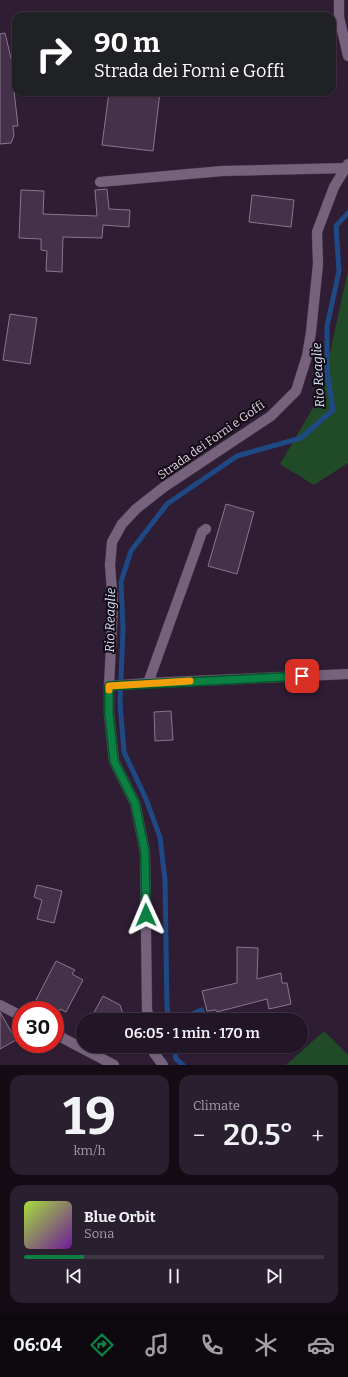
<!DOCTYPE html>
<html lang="en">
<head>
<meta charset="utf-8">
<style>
	body { margin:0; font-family:Bitter,serif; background:#2a1f2e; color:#f1f3f6; height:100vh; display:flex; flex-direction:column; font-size:15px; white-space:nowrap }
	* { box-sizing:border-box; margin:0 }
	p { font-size:13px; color:#a29fa7 }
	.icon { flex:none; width:22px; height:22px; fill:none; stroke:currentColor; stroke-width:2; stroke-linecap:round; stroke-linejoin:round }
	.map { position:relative; height:1065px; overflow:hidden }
	.panel { display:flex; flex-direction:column; gap:10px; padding:10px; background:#130c15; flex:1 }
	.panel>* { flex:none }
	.top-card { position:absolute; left:12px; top:12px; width:324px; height:84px; border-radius:12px; box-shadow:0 1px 3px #0004,0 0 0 1px #3f3543; background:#202124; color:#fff; overflow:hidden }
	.speed { position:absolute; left:12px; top:1001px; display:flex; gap:8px; font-size:20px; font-weight:700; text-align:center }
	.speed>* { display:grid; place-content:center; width:52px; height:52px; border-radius:50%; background:#221626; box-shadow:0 1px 3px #0004,0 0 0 1px #3f3543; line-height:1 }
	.speed .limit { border:6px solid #d22; background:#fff; color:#111 }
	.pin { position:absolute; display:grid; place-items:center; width:34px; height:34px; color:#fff; margin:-17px; border-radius:8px; box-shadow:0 2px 6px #0006 }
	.me { position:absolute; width:44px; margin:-22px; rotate:359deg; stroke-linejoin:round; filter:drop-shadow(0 0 3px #0008) }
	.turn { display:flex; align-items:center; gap:14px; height:84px; padding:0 16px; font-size:18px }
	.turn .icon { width:52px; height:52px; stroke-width:2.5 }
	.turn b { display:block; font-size:28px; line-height:34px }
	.big { font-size:30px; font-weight:600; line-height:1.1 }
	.panel .tile { flex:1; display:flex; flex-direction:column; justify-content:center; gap:6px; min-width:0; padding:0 14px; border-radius:12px; background:#2a1f2e }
	.panel .dial { align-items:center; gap:0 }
	.dial b { font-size:52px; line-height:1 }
	.song { display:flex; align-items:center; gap:12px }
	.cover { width:48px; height:48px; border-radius:6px; background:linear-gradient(135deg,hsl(80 70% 55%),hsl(280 70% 35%)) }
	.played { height:4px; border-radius:2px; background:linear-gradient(90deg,#0b8043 20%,#3f3543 20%) }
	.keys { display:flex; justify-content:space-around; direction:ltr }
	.heat { display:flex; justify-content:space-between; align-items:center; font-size:22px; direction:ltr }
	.panel .tiles { flex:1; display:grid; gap:10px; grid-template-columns:1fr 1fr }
	.tile:last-child { grid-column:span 2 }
	.trip { position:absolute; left:76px; top:1013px; width:232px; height:40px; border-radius:20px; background:#221626; box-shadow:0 1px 3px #0004,0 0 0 1px #3f3543; font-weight:600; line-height:40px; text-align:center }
	.menu { display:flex; height:64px; justify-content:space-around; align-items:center; background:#0e090f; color:#a29fa7 }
	.menu .icon { width:28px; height:28px }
	.menu .current { color:#0b8043 }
	.menu b { font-size:18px; color:#f1f3f6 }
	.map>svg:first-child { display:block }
	.green { fill:#204b26 }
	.water { fill:#1e4984 }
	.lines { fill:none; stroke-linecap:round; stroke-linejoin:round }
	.stream { stroke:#1e4984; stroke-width:5 }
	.building { fill:#45324a; stroke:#8a7590 }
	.minor-casing { stroke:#46384a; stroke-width:11 }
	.minor { stroke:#76627c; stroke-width:10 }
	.route-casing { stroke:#07532c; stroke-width:10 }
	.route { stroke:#0b8043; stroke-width:7 }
	.slow { stroke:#f59e0b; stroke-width:7 }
	.labels { text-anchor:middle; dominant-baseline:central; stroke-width:4; stroke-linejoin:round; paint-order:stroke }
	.street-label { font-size:12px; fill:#e0d5e4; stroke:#120a14 }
	.water-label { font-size:13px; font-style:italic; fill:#d7e3f5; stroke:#120a14 }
</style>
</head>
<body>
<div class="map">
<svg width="348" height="1065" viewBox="0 0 348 1065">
	<rect width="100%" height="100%" fill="#2e1d33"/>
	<!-- green -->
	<g class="green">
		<polygon points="348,270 348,463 314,485 280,464 321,394"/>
		<polygon points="324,1031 348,1055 348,1065 286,1065"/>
	</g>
	<!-- water -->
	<polygon class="water" points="203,1007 208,1020 194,1020 190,1012"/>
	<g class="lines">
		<!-- stream -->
		<g class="stream">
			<polyline points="169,1020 167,1008 165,880 160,837 146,799 124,752 120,703 123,629 121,582 131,551 167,504 237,456 301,438 333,410 327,371 327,326 339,271 336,226 348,213"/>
			<polyline points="174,1046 176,1059 183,1065"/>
		</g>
	</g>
	<!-- building -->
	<g class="building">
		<polygon points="5,33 16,79 16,90 14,91 18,126 13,126 14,136 11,143 0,144 0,34"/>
		<polygon points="109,92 160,92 153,151 102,145"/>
		<polygon points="107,189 109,209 130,210 129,227 103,225 102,238 63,237 62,272 46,271 47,251 41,250 41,239 19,238 21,190 44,191 43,214 97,216 95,190"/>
		<polygon points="252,195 294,200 291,227 249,222"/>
		<polygon points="10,314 37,318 30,364 3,360"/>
		<polygon points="226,504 254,512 237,574 208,566"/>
		<polygon points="171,711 173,740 155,741 154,712"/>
		<polygon points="37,885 62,891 54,923 37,919 42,900 34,897"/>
		<polygon points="237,947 258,948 257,979 281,973 282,983 287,983 291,1004 269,1009 267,999 217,1012 216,1010 207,1011 202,991 237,983"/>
		<polygon points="56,961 75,970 72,974 83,980 66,1012 60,1009 59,1012 36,1000"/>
		<polygon points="103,996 120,1005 125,1020 90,1020"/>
		<polygon points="0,1012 16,1040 0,1049"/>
	</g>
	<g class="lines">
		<defs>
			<g id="minor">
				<polyline points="339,0 339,17 348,56"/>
				<polyline points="100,182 222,171 347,168"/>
				<polyline points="148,683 194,555 202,532 206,529"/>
				<polyline points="109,686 148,683 348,674"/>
				<polyline points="0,1005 21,1016"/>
				<polyline points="149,1020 147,1009 145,852 135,803 114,761 109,714 109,686 113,604 110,565 112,542 122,524 136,509 164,487 271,416 296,391 307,356 311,332 318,264 317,232 334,187 348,164"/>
				<polyline points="55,1034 114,1065"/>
				<polyline points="153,1046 154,1053 163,1065"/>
			</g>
		</defs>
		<!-- minor casing -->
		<use href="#minor" class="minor-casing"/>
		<!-- minor -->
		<use href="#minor" class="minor"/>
	</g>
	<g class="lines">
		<defs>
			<polyline id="route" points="146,915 145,852 135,803 114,761 109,714 109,686 302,676"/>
		</defs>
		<!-- route casing -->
		<use href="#route" class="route-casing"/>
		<!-- route -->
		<use href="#route" class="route"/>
		<!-- slow -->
		<polyline class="slow" points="109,690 109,686 190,681"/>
	</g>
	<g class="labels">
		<!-- street labels -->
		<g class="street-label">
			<text transform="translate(211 440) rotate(-35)">Strada dei Forni e Goffi</text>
		</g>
		<!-- water labels -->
		<g class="water-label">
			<text transform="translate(318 375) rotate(-93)">Rio Reaglie</text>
			<text transform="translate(110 620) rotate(-89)">Rio Reaglie</text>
		</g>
	</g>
</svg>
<div class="speed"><div class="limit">30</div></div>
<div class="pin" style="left:302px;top:676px;background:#d93025"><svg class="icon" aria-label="arrive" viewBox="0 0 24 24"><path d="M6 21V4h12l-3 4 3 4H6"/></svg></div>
<svg class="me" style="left:146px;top:915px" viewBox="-20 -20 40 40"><path d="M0-17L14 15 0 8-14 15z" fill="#0b8043" stroke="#fff" stroke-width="4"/></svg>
<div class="trip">06:05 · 1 min · 170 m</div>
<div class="top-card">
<div class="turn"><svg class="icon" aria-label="right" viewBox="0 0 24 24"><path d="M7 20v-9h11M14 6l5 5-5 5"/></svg><div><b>90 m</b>Strada dei Forni e Goffi</div></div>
</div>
</div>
<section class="panel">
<div class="tiles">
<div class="tile dial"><b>19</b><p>km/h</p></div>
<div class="tile"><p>Climate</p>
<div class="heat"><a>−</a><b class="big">20.5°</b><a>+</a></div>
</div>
<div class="tile">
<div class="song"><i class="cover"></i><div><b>Blue Orbit</b><p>Sona</p></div></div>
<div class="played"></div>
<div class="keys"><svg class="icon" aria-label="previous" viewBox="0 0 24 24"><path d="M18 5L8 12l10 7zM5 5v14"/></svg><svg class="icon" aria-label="pause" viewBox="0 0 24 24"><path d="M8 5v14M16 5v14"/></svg><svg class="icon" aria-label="next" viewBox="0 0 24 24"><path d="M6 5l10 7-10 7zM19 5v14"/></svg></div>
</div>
</div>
</section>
<nav class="menu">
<b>06:04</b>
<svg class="icon current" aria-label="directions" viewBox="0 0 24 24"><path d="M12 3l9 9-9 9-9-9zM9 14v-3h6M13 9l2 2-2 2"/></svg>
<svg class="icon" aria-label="music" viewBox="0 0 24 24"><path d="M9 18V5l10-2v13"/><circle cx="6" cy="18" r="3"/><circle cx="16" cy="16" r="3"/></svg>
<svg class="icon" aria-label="phone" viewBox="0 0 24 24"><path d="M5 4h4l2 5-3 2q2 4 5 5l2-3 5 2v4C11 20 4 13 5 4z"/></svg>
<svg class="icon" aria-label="climate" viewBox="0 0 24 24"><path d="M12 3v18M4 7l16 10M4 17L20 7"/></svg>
<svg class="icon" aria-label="car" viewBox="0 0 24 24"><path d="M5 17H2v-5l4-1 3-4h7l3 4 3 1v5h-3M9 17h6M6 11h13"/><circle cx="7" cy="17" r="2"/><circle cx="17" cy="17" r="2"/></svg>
</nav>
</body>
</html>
